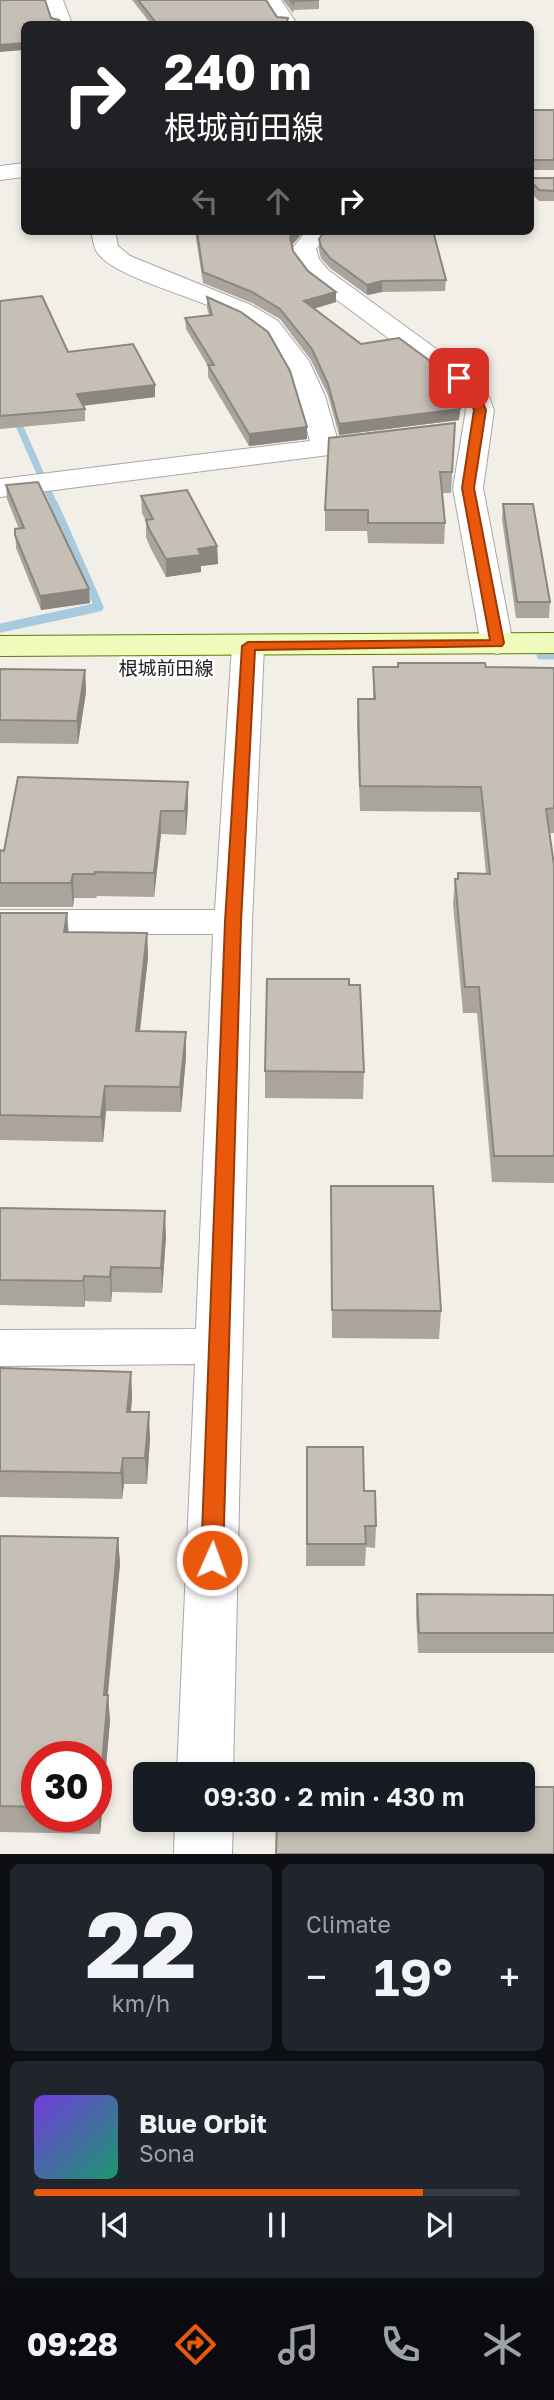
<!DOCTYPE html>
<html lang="en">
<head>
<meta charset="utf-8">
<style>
	body { margin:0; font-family:"Golos Text","Noto Sans JP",sans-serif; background:#20242c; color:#f1f3f6; height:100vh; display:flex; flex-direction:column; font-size:26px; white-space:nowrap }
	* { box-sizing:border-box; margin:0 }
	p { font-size:23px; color:#9ea1a6 }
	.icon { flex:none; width:38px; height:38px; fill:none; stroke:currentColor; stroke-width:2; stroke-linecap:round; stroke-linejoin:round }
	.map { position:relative; height:1854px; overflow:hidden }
	.panel { display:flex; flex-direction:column; gap:10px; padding:10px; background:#0d0f14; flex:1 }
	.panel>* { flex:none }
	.guide { position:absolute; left:21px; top:21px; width:513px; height:214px; border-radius:10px; box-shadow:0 4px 10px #0003; background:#202124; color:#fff; overflow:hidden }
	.speed { position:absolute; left:21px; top:1741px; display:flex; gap:14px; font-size:35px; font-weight:700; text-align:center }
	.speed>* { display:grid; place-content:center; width:91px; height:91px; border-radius:50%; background:#171b24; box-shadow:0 4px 10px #0003; line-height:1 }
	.speed .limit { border:10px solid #d22; background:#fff; color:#111 }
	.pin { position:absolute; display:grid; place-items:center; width:60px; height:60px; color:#fff; margin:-30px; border-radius:14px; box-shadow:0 4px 10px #0006 }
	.me { position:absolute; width:77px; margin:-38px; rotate:2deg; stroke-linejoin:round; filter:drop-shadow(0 0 5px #0008) }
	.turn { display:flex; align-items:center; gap:24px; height:147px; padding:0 28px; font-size:32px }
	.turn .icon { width:91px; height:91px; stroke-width:2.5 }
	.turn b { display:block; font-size:49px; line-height:60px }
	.lanes { display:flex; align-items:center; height:66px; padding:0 28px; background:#0003; justify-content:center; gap:35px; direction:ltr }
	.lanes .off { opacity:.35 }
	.big { font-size:52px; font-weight:600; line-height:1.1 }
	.panel .card { flex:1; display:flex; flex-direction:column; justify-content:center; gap:10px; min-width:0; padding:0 24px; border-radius:10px; background:#20242c }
	.panel .dial { align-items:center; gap:0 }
	.dial b { font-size:91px; line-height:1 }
	.song { display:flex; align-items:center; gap:21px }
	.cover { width:84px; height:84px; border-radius:10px; background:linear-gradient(135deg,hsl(260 70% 55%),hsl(160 70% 35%)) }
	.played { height:7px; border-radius:4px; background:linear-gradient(90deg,#ea580c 80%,#363941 80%) }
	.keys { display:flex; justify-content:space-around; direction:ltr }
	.heat { display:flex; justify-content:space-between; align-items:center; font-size:38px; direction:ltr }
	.panel .tiles { flex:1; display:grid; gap:10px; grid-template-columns:1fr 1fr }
	.card:last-child { grid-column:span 2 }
	.trip { position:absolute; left:133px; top:1762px; width:402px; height:70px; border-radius:10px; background:#171b24; box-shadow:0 4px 10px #0003; font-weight:600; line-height:70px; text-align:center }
	.tabs { display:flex; height:112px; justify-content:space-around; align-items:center; background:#090b0e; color:#9ea1a6 }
	.tabs .icon { width:49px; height:49px }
	.tabs .active { color:#ea580c }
	.tabs b { font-size:32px; color:#f1f3f6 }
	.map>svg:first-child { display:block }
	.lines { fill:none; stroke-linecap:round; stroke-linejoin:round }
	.stream-far1 { stroke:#a7cadf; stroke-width:7 }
	.stream { stroke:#a7cadf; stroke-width:9 }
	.street-casing { stroke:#a7a7a7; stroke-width:2 }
	.secondary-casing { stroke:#5e7c03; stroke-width:2 }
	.street { fill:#fff; fill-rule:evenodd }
	.secondary { fill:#effbbb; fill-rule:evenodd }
	.wall { fill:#aaa49d; fill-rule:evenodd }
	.shaded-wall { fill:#8b867f }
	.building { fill:#c6bfb6; stroke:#8b867f; stroke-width:2 }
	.route { fill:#ea580c; stroke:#983908; stroke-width:2 }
	.labels { text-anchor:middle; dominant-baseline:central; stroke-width:5; stroke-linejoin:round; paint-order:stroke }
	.street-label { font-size:19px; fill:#202020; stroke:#fff }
</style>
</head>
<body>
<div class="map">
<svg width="554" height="1854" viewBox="0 0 554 1854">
	<rect width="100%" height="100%" fill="#f1efe7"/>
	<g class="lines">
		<!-- stream-far1 -->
		<polyline class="stream-far1" points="15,416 55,507"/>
		<!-- stream -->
		<g class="stream">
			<polyline points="0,628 99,607 54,505"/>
			<polyline points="541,655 554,655"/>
		</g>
		<defs>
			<g id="street">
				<polygon points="45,0 63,0 72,24 54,24"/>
				<polygon points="263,0 281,0 297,24 279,24"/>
				<polygon points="24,163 24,177 0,180 0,166"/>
				<path d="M 91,231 L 115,231 L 118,246 L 130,256 L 251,305 L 278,321 L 309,361 L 325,396 L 337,438 L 382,433 L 392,435 L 396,441 L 392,447 L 0,497 L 0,479 L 310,441 C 300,404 290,357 259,331 C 224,302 116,282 97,252 C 93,246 93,238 91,231 Z"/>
				<polygon points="306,231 330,231 316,249 319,259 328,270 468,372 488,394 494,410 483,488 513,644 508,651 497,654 486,651 481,644 453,488 466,410 461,396 450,384 310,280 295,260 292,249"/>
				<polygon points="248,636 260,639 264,646 252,922 233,1774 177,1774 195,1364 0,1366 0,1330 196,1329 213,934 0,934 0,910 215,910 232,646 236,639"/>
				<polygon points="175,1820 233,1820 232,1854 174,1854"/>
			</g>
			<polygon id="secondary" points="554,633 554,653 0,656 0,636"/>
		</defs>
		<!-- street casing -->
		<use href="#street" class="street-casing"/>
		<!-- secondary casing -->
		<use href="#secondary" class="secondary-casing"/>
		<!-- street -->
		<use href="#street" class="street"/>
		<!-- secondary -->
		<use href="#secondary" class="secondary"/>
	</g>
	<!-- wall -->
	<g class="wall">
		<polygon points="132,0 266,0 277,17 288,24 151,24"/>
		<polygon points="283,0 319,0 319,9 294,10 293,13"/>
		<rect x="530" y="110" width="24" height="60"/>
		<polygon points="530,178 554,178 554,201 539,201 532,194 530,194"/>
		<polygon points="123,231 304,231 292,245 293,251 308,271 336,302 314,309 361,344 460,409 459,420 339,435 328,395 311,360 280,319 252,303 203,283 195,232 125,234"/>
		<polygon points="319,239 446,280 445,291 382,292 367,295 330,268 321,258 319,250"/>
		<polygon points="207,297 307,439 249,446 208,377 208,366 186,329 185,318 209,315 207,308"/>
		<polygon points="0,301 68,352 155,385 155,397 83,406 85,409 85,421 0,429"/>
		<polygon points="455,423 451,493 442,493 445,523 444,544 368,543 367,531 325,531 325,510"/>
		<polygon points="6,485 90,603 41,610 16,548 15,529 19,529 7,499"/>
		<polygon points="141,496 217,546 218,564 201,566 201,572 166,577 150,547 146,537 146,521 142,513"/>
		<polygon points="503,504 550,602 549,618 516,618 502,519"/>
		<polygon points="373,667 554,668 554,833 550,833 554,865 554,1183 492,1182 477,1013 463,1013 453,904 455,879 486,874 480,812 360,811 357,723 358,699 373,699"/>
		<polygon points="0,669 85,670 86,692 78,744 0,743"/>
		<polygon points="188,782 188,805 186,835 161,834 154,897 97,896 96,898 74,898 73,907 0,907 0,850 4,851"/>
		<polygon points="0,913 68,932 147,933 148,957 140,1031 186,1057 181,1112 106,1111 103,1142 0,1140"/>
		<polygon points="265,1071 364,1072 363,1099 265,1098"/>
		<polygon points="331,1186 441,1311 439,1339 332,1338"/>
		<polygon points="0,1208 166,1236 162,1293 112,1292 111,1302 85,1301 85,1307 0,1305"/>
		<polygon points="0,1368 131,1372 132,1398 131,1412 150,1438 147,1484 124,1484 122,1499 0,1497"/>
		<polygon points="307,1447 364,1491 376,1526 375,1548 366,1547 365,1566 306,1566"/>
		<path d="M 0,1536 L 118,1538 L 120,1564 L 108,1695 L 110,1721 L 100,1834 L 0,1832 ZM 37,1757 L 96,1757 L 96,1816 L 37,1816 Z"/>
		<polygon points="417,1594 554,1595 554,1653 418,1653 416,1614"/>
	</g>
	<!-- shaded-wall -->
	<g class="shaded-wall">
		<polygon points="288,18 288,24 279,24 279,23"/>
		<polygon points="24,43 24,50 0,52 0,45"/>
		<polygon points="295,231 304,231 290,247 290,237"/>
		<polygon points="382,281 382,292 367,295 367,285"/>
		<polygon points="336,292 336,302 304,311 304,301"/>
		<polygon points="155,385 155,397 78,406 77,394"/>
		<polygon points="460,409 459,420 339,435 339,424"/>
		<polygon points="307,427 307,439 249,446 249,434"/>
		<polygon points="217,546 218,564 201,566 201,572 166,577 166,559 198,549"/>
		<polygon points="89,589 90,603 41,610 40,596"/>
		<polygon points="85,670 86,692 78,744 77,721"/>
		<polygon points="188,782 188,805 186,835 185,811"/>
		<polygon points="161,811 161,834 154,897 154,873"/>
		<polygon points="73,874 74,898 73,907 71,883"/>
		<polygon points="67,913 69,937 64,932"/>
		<polygon points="147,933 148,957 137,1056 136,1031"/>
		<polygon points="186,1032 186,1057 181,1112 180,1087"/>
		<polygon points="105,1086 106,1111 103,1142 101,1117"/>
		<polygon points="165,1211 166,1236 162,1293 161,1268"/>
		<polygon points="111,1267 112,1292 111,1302 110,1277"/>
		<polygon points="84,1276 85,1301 85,1307 83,1281"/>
		<polygon points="131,1372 132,1398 128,1437 127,1412"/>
		<polygon points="149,1412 150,1438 147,1484 145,1458"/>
		<polygon points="123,1458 124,1484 122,1499 121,1473"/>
		<polygon points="118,1538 120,1564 105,1721 104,1695"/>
		<polygon points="108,1695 110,1721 100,1834 98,1808"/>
	</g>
	<!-- building -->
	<g class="building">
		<polygon points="0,0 45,0 51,18 59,20 62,24 24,24 24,43 0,45"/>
		<polygon points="138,0 266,0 277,17 288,18 287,22 279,23 279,24 157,24"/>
		<polygon points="290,0 319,0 294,1 293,4"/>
		<rect x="530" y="110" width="24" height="50"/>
		<polygon points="530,178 554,178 554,191 539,190 533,184 530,184"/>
		<polygon points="197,231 295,231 290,237 293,251 308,271 336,292 304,301 361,344 399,338 430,361 460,409 339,424 328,384 312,349 280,309 252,292 203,272"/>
		<polygon points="325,231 433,231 446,280 382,281 367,285 330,258 321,247 319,239"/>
		<polygon points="42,296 68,352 133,344 155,385 77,394 85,409 0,416 0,301"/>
		<polygon points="207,297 241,312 268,332 290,371 307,427 249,434 208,365 214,365 185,318 212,315"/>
		<polygon points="455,423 452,472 440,472 445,523 368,523 368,510 325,510 329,438"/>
		<polygon points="38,482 89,589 40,596 15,535 15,529 24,528 6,485"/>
		<polygon points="187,490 217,546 198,549 201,555 166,559 149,529 146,520 153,519 141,496"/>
		<polygon points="503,504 533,504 550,602 517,602"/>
		<polygon points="398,663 485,663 486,667 554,668 554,808 546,809 554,865 554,1156 494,1156 479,987 465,987 455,879 458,879 458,873 490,874 481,787 360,786 358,699 375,699 373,667 398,667"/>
		<polygon points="0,669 85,670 77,721 0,720"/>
		<polygon points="18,777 188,782 185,811 161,811 154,873 95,872 95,874 73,874 71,883 0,883 0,850 4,851"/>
		<polygon points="0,913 67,913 64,932 147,933 136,1031 186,1032 180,1087 105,1086 101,1117 0,1115"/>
		<polygon points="267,979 349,979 349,985 360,985 364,1072 265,1071"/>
		<polygon points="331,1186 433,1186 441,1311 332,1310"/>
		<polygon points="0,1208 165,1211 161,1268 111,1267 110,1277 84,1276 83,1281 0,1280"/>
		<polygon points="0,1368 131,1372 127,1412 149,1412 145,1458 123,1458 121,1473 0,1471"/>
		<polygon points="307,1447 363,1447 364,1491 375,1491 376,1526 365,1526 366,1544 307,1544"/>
		<polygon points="0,1536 118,1538 104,1695 108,1695 98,1808 96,1808 96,1757 37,1757 37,1807 0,1806"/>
		<polygon points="417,1594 554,1595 554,1633 419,1633"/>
		<polygon points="338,1765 520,1766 521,1774 338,1774"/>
		<polygon points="523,1787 554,1787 554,1854 276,1854 277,1820 523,1820"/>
	</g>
	<!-- route -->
	<polygon class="route" points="455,375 463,375 479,394 486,410 474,488 504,643 502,646 255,650 241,922 223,1560 220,1566 212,1569 204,1566 201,1560 225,922 242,646 248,642 490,640 462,488 474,410 468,395 455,380"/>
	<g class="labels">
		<!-- street labels -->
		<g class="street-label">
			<text x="166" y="667">根城前田線</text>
		</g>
	</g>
</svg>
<div class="speed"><div class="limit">30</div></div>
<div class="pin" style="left:459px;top:378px;background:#d93025"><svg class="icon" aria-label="arrive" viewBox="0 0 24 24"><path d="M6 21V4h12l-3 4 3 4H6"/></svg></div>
<svg class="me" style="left:212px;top:1560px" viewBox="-20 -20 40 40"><circle r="17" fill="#ea580c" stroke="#fff" stroke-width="3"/><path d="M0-11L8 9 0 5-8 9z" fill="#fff"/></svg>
<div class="trip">09:30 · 2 min · 430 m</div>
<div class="guide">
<div class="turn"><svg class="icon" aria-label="right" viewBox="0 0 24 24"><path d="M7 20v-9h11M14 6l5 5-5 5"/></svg><div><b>240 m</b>根城前田線</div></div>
<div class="lanes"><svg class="icon off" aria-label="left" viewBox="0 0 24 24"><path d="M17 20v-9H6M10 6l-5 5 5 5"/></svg><svg class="icon off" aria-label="ahead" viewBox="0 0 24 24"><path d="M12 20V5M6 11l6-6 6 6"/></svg><svg class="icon" aria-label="right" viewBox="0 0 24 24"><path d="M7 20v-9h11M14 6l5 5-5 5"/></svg></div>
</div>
</div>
<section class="panel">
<div class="tiles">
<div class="card dial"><b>22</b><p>km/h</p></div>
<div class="card"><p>Climate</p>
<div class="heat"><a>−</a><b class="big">19°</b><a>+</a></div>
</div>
<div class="card">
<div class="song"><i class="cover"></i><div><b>Blue Orbit</b><p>Sona</p></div></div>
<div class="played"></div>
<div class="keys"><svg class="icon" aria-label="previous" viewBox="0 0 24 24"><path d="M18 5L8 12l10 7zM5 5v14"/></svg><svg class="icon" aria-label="pause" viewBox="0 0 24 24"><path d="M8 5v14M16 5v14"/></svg><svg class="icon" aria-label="next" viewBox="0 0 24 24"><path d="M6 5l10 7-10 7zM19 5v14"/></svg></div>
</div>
</div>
</section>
<nav class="tabs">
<b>09:28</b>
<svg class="icon active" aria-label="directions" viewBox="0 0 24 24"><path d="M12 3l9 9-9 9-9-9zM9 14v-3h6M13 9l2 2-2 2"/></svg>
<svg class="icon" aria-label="music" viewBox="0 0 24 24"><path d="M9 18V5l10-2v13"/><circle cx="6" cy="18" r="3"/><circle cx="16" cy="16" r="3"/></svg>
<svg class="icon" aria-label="phone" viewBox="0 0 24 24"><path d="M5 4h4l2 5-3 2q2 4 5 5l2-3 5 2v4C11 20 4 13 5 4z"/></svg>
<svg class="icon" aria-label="climate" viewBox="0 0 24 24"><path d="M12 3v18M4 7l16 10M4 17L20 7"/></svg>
</nav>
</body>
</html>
